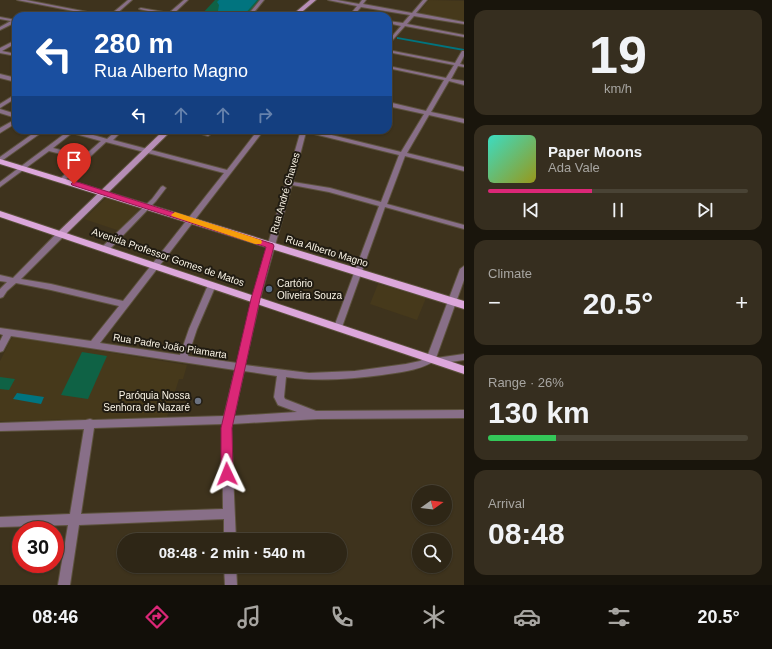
<!DOCTYPE html>
<html lang="en">
<head>
<meta charset="utf-8">
<style>
	body { margin:0; font-family:Arial,sans-serif; background:#362e1f; color:#f1f3f6; height:100vh; display:flex; flex-direction:column; font-size:15px; white-space:nowrap }
	* { box-sizing:border-box; margin:0 }
	p { font-size:13px; color:#a7a5a1 }
	.icon { flex:none; width:22px; height:22px; fill:none; stroke:currentColor; stroke-width:2; stroke-linecap:round; stroke-linejoin:round }
	.map { position:relative; flex:1; overflow:hidden }
	.drawer { display:flex; flex-direction:column; gap:10px; padding:10px; background:#19150c; width:308px }
	.drawer>* { flex:none }
	.banner { position:absolute; left:12px; top:12px; width:380px; height:122px; border-radius:12px; box-shadow:0 1px 3px #0004,0 0 0 1px #494335; background:#1a4fa0; color:#fff; overflow:hidden }
	.needle { width:26px; rotate:75deg }
	.tools { position:absolute; left:412px; top:485px; display:grid; gap:8px }
	.tools a { display:grid; place-items:center; width:40px; height:40px; border-radius:50%; background:#2e2616; box-shadow:0 1px 3px #0004,0 0 0 1px #494335; font-size:20px }
	.speed { position:absolute; left:12px; top:521px; display:flex; gap:8px; font-size:20px; font-weight:700; text-align:center }
	.speed>* { display:grid; place-content:center; width:52px; height:52px; border-radius:50%; background:#2e2616; box-shadow:0 1px 3px #0004,0 0 0 1px #494335; line-height:1 }
	.speed .limit { border:6px solid #d22; background:#fff; color:#111 }
	.pin { position:absolute; display:grid; place-items:center; width:34px; height:34px; color:#fff; margin:-41px -17px; border-radius:50% 50% 50% 0; rotate:-45deg; box-shadow:0 0 4px #0007 }
	.pin .icon { rotate:45deg }
	.me { position:absolute; width:44px; margin:-22px; rotate:358deg; stroke-linejoin:round; filter:drop-shadow(0 0 3px #0008) }
	.turn { display:flex; align-items:center; gap:14px; height:84px; padding:0 16px; font-size:18px }
	.turn .icon { width:52px; height:52px; stroke-width:2.5 }
	.turn b { display:block; font-size:28px; line-height:34px }
	.lanes { display:flex; align-items:center; height:38px; padding:0 16px; background:#0003; justify-content:center; gap:20px; direction:ltr }
	.lanes .off { opacity:.35 }
	.big { font-size:30px; font-weight:700; line-height:1.1 }
	.drawer .widget { flex:1; display:flex; flex-direction:column; justify-content:center; gap:6px; min-width:0; padding:0 14px; border-radius:12px; background:#362e1f }
	.drawer .dial { align-items:center; gap:0 }
	.dial b { font-size:52px; line-height:1 }
	.song { display:flex; align-items:center; gap:12px }
	.cover { width:48px; height:48px; border-radius:6px; background:linear-gradient(135deg,hsl(170 70% 55%),hsl(60 70% 35%)) }
	.played { height:4px; border-radius:2px; background:linear-gradient(90deg,#db2777 40%,#494335 40%) }
	.keys { display:flex; justify-content:space-around; direction:ltr }
	.heat { display:flex; justify-content:space-between; align-items:center; font-size:22px; direction:ltr }
	.charge { height:6px; border-radius:3px; background:linear-gradient(90deg,#34c759 26%,#494335 0) }
	.trip { position:absolute; left:117px; top:533px; width:230px; height:40px; border-radius:20px; background:#2e2616; box-shadow:0 1px 3px #0004,0 0 0 1px #494335; font-weight:700; line-height:40px; text-align:center }
	.menu { display:flex; height:64px; justify-content:space-around; align-items:center; background:#120f09; color:#a7a5a1 }
	.menu .icon { width:28px; height:28px }
	.menu .selected { color:#db2777 }
	.menu b { font-size:18px; color:#f1f3f6 }
	main { display:flex; flex:1; min-height:0 }
	.map>svg:first-child { display:block }
	.built { fill:#46391b }
	.green { fill:#0f6245 }
	.water { fill:#01747f }
	.lines { fill:none; stroke-linecap:round; stroke-linejoin:round }
	.canal { fill:#01747f; fill-rule:evenodd }
	.street-casing { stroke:#5c523d; stroke-width:2 }
	.secondary-casing { stroke:#5c523d; stroke-width:2 }
	.primary-casing { stroke:#5c523d; stroke-width:2 }
	.street { fill:#886f88; fill-rule:evenodd }
	.secondary { fill:#b78eb7; fill-rule:evenodd }
	.primary { fill:#dca7db; fill-rule:evenodd }
	.route { fill:#db2777; stroke:#8e194d }
	.slow { fill:#f59e0b }
	.service-dot { fill:#5c6f8a; stroke:#211c12; stroke-width:1.5 }
	.worship-dot { fill:#6b7280; stroke:#211c12; stroke-width:1.5 }
	.labels { text-anchor:middle; dominant-baseline:central; stroke-width:4; stroke-linejoin:round; paint-order:stroke }
	.street-label { font-size:10px; fill:#faf4e6; stroke:#211c12 }
	.poi-label { font-size:10px; fill:#faf4e6; stroke:#211c12; text-anchor:start }
</style>
</head>
<body>
<main>
<div class="map">
<svg width="464" height="585" viewBox="0 0 464 585">
	<rect width="100%" height="100%" fill="#3e331d"/>
	<!-- built -->
	<g class="built">
		<polygon points="429,0 464,1 464,22 418,14"/>
		<polygon points="106,198 141,207 120,231 84,219"/>
		<polygon points="378,284 426,298 417,320 370,304"/>
		<polygon points="14,337 187,365 183,379 179,379 167,417 0,421 0,361 11,339"/>
	</g>
	<!-- green -->
	<g class="green">
		<polygon points="215,0 260,0 247,16 200,16"/>
		<polygon points="82,352 107,356 88,399 61,395"/>
		<polygon points="0,377 15,379 9,390 0,389"/>
	</g>
	<!-- water -->
	<g class="water">
		<path d="M 219,0 L 257,0 L 243,16 C 234,16 225,17 218,11 L 219,5 L 217,2 Z"/>
		<polygon points="17,393 44,397 41,404 13,399"/>
	</g>
	<g class="lines">
		<!-- canal -->
		<g class="canal">
			<polygon points="257,11 279,15 281,16 273,16 256,13 255,12"/>
			<polygon points="388,35 393,37 391,38 388,37"/>
			<polygon points="397,37 464,49 464,51 398,39 397,39"/>
		</g>
		<defs>
			<g id="street">
				<polygon points="17,0 26,0 108,16 99,16"/>
				<polygon points="128,0 132,0 114,16 109,16"/>
				<polygon points="184,0 188,0 171,16 166,16 167,15 139,9 141,8 169,13"/>
				<polygon points="260,0 264,0 251,16 247,16"/>
				<polygon points="328,0 337,0 359,4 362,0 366,0 363,4 412,13 423,0 427,0 416,13 464,22 464,24 414,16 407,24 464,35 464,37 405,26 388,45 388,41 401,26 388,23 388,21 403,23 410,15 361,7 353,16 349,16 357,6"/>
				<polygon points="0,17 16,20 16,22 0,30 0,27 11,21 0,19"/>
				<polygon points="16,40 16,43 2,51 16,54 16,56 0,53 0,48"/>
				<path d="M 388,50 L 455,63 L 462,51 L 464,51 L 464,56 L 460,64 L 464,65 L 464,67 L 458,66 L 451,79 L 464,81 L 464,85 L 449,81 L 431,112 L 464,119 L 464,123 L 429,115 L 407,153 L 464,167 L 464,171 L 405,156 L 387,204 L 464,225 L 464,229 L 385,207 L 342,327 L 341,329 L 335,329 L 334,327 L 379,206 L 329,192 L 292,185 L 260,299 L 245,365 L 309,373 L 355,371 L 406,364 L 420,361 L 427,357 L 460,269 L 464,266 L 464,280 L 436,358 L 464,354 L 464,360 L 437,364 L 433,362 C 417,371 400,372 382,375 C 350,379 319,382 286,377 L 284,397 L 285,399 L 316,411 L 464,410 L 464,418 L 318,419 L 232,424 L 231,428 L 236,540 L 224,540 L 224,519 L 79,525 L 70,585 L 58,585 L 68,525 L 0,527 L 0,517 L 70,514 L 84,429 L 0,431 L 0,423 L 86,420 L 90,419 L 93,420 L 224,416 L 235,370 L 11,336 L 3,351 L 0,352 L 0,341 L 3,335 L 0,334 L 0,328 L 91,341 L 119,306 L 51,290 L 16,283 L 7,291 L 3,297 L 0,298 L 0,289 L 7,282 L 0,281 L 0,275 L 13,278 L 58,232 L 61,232 L 65,234 L 64,236 L 21,279 L 51,284 L 123,301 L 224,173 L 106,142 L 64,181 L 62,182 L 59,180 L 81,159 L 49,151 L 0,187 L 0,182 L 67,132 L 64,130 L 76,130 L 107,139 L 117,130 L 123,130 L 113,140 L 227,170 L 258,130 L 264,130 L 100,343 L 180,355 L 189,329 L 208,285 L 212,282 L 216,285 L 197,329 L 188,356 L 237,363 L 252,299 L 301,130 L 311,130 L 401,152 L 424,114 L 388,106 L 388,102 L 426,111 L 444,80 L 388,68 L 388,66 L 446,78 L 454,65 L 388,52 ZM 306,132 L 399,155 L 381,202 L 330,188 L 293,182 ZM 72,133 L 101,141 L 84,156 L 53,148 ZM 244,371 L 277,376 L 274,397 L 278,405 L 297,412 L 234,416 ZM 222,424 L 223,509 L 81,514 L 94,428 Z"/>
				<polygon points="0,74 16,78 16,82 0,78"/>
				<polygon points="16,94 16,98 0,108 0,104"/>
				<polygon points="0,109 16,114 16,118 0,113"/>
				<polygon points="16,119 16,123 0,133 0,128"/>
				<polygon points="38,130 45,130 0,162 0,157"/>
				<polygon points="189,130 199,130 211,134 208,136"/>
				<polygon points="163,186 166,188 156,201 108,251 102,251 101,249 102,247 152,199 161,187"/>
				<polygon points="224,566 236,566 237,585 225,585"/>
			</g>
			<g id="secondary">
				<polygon points="310,0 316,0 297,16 291,16"/>
				<polygon points="164,130 172,130 64,236 58,236 56,234 58,232"/>
			</g>
			<g id="primary">
				<polygon points="0,159 464,301 464,309 0,164"/>
				<polygon points="0,211 464,366 464,374 0,217"/>
			</g>
		</defs>
		<!-- street casing -->
		<use href="#street" class="street-casing"/>
		<!-- secondary casing -->
		<use href="#secondary" class="secondary-casing"/>
		<!-- primary casing -->
		<use href="#primary" class="primary-casing"/>
		<!-- street -->
		<use href="#street" class="street"/>
		<!-- secondary -->
		<use href="#secondary" class="secondary"/>
		<!-- primary -->
		<use href="#primary" class="primary"/>
	</g>
	<!-- route -->
	<polygon class="route" points="74,181 273,244 274,246 260,299 232,428 233,474 232,477 227,479 223,477 221,474 221,428 251,299 266,247 72,185 71,184"/>
	<!-- slow -->
	<polygon class="slow" points="175,212 261,240 262,242 261,244 255,244 172,216 171,215"/>
	<!-- markers -->
	<circle class="service-dot" cx="269" cy="289" r="4"/>
	<circle class="worship-dot" cx="198" cy="401" r="4"/>
	<g class="labels">
		<!-- street labels -->
		<g class="street-label">
			<text transform="translate(285 193) rotate(-74)">Rua André Chaves</text>
			<text transform="translate(327 251) rotate(17)">Rua Alberto Magno</text>
			<text transform="translate(168 257) rotate(19)">Avenida Professor Gomes de Matos</text>
			<text transform="translate(170 346) rotate(9)">Rua Padre João Piamarta</text>
		</g>
		<!-- poi labels -->
		<g class="poi-label">
			<text x="277" y="283">Cartório<tspan x="277" dy="12">Oliveira Souza</tspan></text>
			<text x="190" y="395" text-anchor="end">Paróquia Nossa<tspan x="190" dy="12">Senhora de Nazaré</tspan></text>
		</g>
	</g>
</svg>
<div class="tools">
<a><svg class="needle" viewBox="-14 -14 28 28"><path d="M0-13l5 13h-10z" fill="#e53935"/><path d="M0 13l5-13h-10z" fill="#a7a5a1"/></svg></a>
<a><svg class="icon" aria-label="search" viewBox="0 0 24 24"><circle cx="10" cy="10" r="6"/><path d="M15 15l6 6"/></svg></a>
</div>
<div class="speed"><div class="limit">30</div></div>
<div class="pin" style="left:74px;top:184px;background:#d93025"><svg class="icon" aria-label="arrive" viewBox="0 0 24 24"><path d="M6 21V4h12l-3 4 3 4H6"/></svg></div>
<svg class="me" style="left:227px;top:474px" viewBox="-20 -20 40 40"><path d="M0-17L14 15 0 8-14 15z" fill="#db2777" stroke="#fff" stroke-width="4"/></svg>
<div class="trip">08:48 · 2 min · 540 m</div>
<div class="banner">
<div class="turn"><svg class="icon" aria-label="left" viewBox="0 0 24 24"><path d="M17 20v-9H6M10 6l-5 5 5 5"/></svg><div><b>280 m</b>Rua Alberto Magno</div></div>
<div class="lanes"><svg class="icon" aria-label="left" viewBox="0 0 24 24"><path d="M17 20v-9H6M10 6l-5 5 5 5"/></svg><svg class="icon off" aria-label="ahead" viewBox="0 0 24 24"><path d="M12 20V5M6 11l6-6 6 6"/></svg><svg class="icon off" aria-label="ahead" viewBox="0 0 24 24"><path d="M12 20V5M6 11l6-6 6 6"/></svg><svg class="icon off" aria-label="right" viewBox="0 0 24 24"><path d="M7 20v-9h11M14 6l5 5-5 5"/></svg></div>
</div>
</div>
<section class="drawer">
<div class="widget dial"><b>19</b><p>km/h</p></div>
<div class="widget">
<div class="song"><i class="cover"></i><div><b>Paper Moons</b><p>Ada Vale</p></div></div>
<div class="played"></div>
<div class="keys"><svg class="icon" aria-label="previous" viewBox="0 0 24 24"><path d="M18 5L8 12l10 7zM5 5v14"/></svg><svg class="icon" aria-label="pause" viewBox="0 0 24 24"><path d="M8 5v14M16 5v14"/></svg><svg class="icon" aria-label="next" viewBox="0 0 24 24"><path d="M6 5l10 7-10 7zM19 5v14"/></svg></div>
</div>
<div class="widget"><p>Climate</p>
<div class="heat"><a>−</a><b class="big">20.5°</b><a>+</a></div>
</div>
<div class="widget"><p>Range · 26%</p><b class="big">130 km</b><div class="charge"></div></div>
<div class="widget"><p>Arrival</p><b class="big">08:48</b></div>
</section>
</main>
<nav class="menu">
<b>08:46</b>
<svg class="icon selected" aria-label="directions" viewBox="0 0 24 24"><path d="M12 3l9 9-9 9-9-9zM9 14v-3h6M13 9l2 2-2 2"/></svg>
<svg class="icon" aria-label="music" viewBox="0 0 24 24"><path d="M9 18V5l10-2v13"/><circle cx="6" cy="18" r="3"/><circle cx="16" cy="16" r="3"/></svg>
<svg class="icon" aria-label="phone" viewBox="0 0 24 24"><path d="M5 4h4l2 5-3 2q2 4 5 5l2-3 5 2v4C11 20 4 13 5 4z"/></svg>
<svg class="icon" aria-label="climate" viewBox="0 0 24 24"><path d="M12 3v18M4 7l16 10M4 17L20 7"/></svg>
<svg class="icon" aria-label="car" viewBox="0 0 24 24"><path d="M5 17H2v-5l4-1 3-4h7l3 4 3 1v5h-3M9 17h6M6 11h13"/><circle cx="7" cy="17" r="2"/><circle cx="17" cy="17" r="2"/></svg>
<svg class="icon" aria-label="filters" viewBox="0 0 24 24"><path d="M4 7h16M4 17h16"/><circle cx="9" cy="7" r="2"/><circle cx="15" cy="17" r="2"/></svg>
<b>20.5°</b>
</nav>
</body>
</html>
